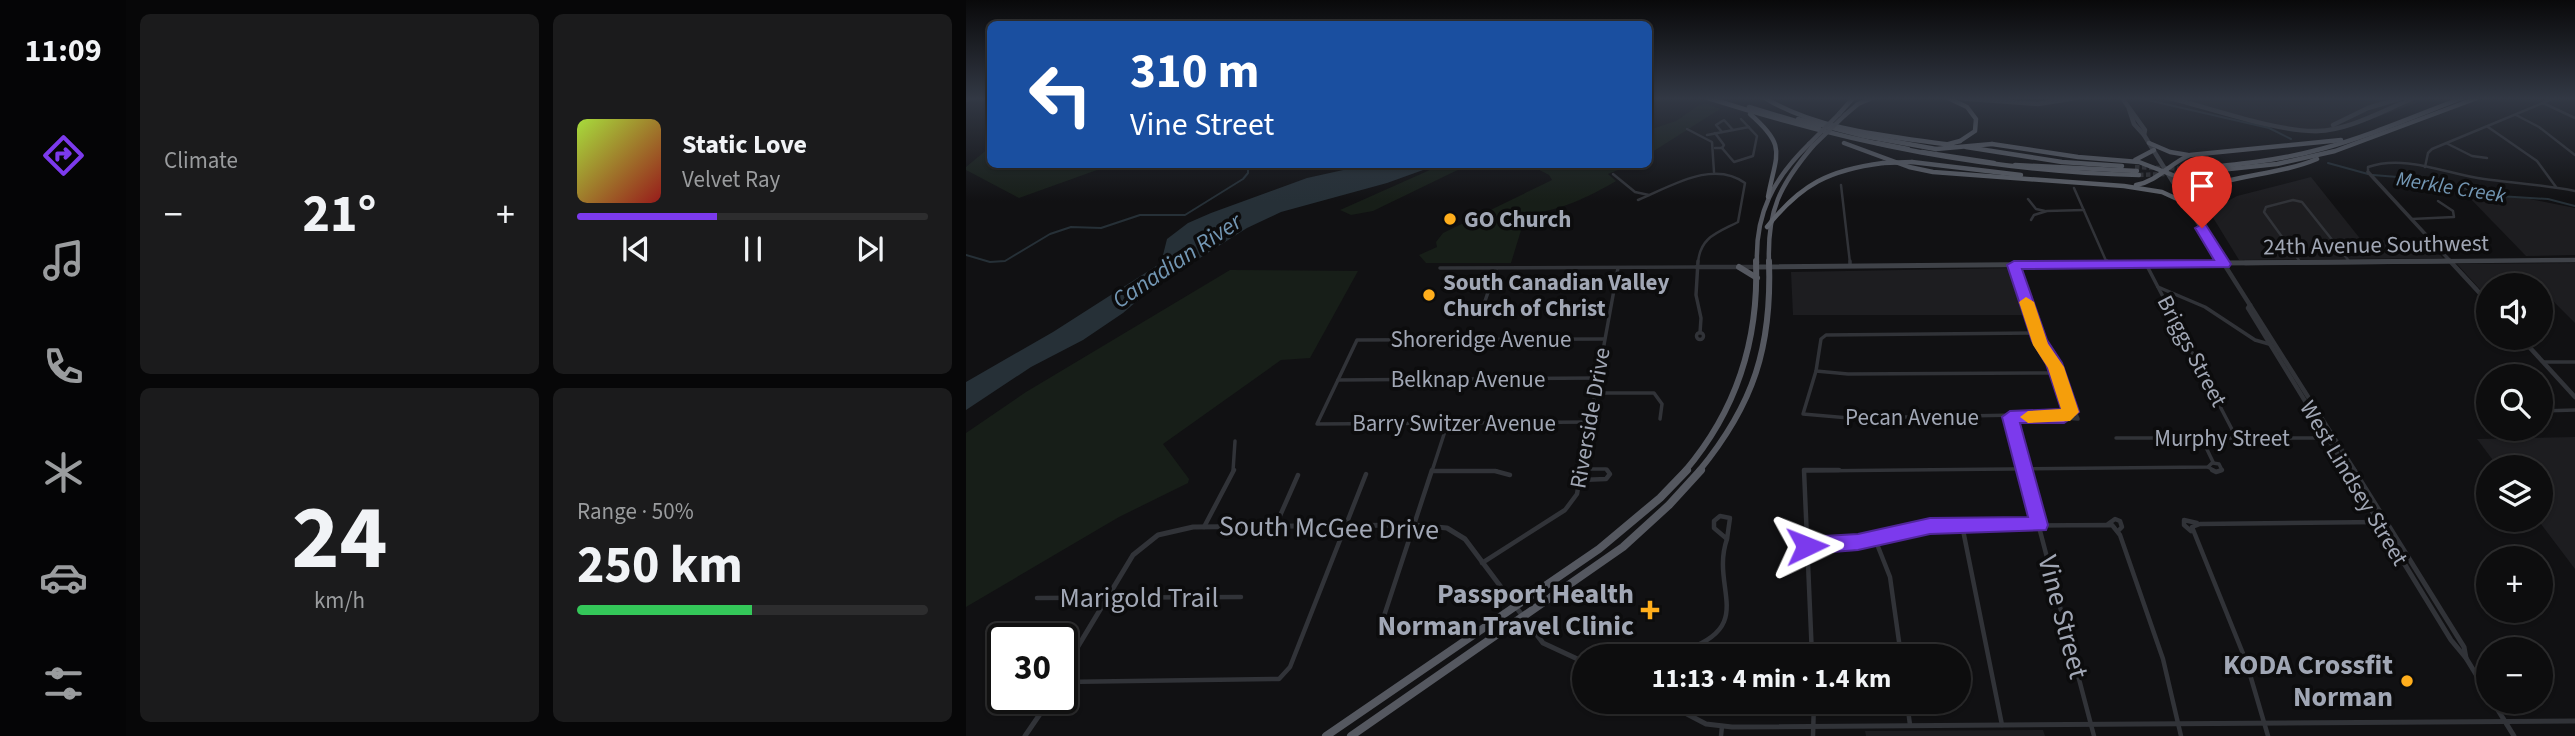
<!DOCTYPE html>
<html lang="en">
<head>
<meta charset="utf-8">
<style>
	body { margin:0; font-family:"Source Sans 3",sans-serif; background:#1b1b1c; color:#f1f3f6; height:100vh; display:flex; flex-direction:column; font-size:26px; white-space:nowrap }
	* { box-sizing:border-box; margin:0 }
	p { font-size:23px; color:#9a9c9e }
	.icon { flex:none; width:38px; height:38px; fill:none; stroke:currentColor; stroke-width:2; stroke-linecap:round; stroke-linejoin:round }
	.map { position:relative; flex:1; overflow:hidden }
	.sheet { display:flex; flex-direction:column; gap:14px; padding:14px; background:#070708; width:840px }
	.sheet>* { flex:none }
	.top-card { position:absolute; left:21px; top:21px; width:665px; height:147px; border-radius:10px; box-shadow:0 2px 5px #0004,0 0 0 2px #2d2d2e; background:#1a4fa0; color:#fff; overflow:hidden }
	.controls { position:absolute; left:1510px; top:273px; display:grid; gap:14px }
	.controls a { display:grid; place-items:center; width:77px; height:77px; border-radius:50%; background:#0d0d0e; box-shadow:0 2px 5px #0004,0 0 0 2px #2d2d2e; font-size:35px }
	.speed { position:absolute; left:21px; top:623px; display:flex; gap:14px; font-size:35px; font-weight:700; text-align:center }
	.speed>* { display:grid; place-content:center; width:91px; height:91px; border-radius:50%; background:#0d0d0e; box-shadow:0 2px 5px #0004,0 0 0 2px #2d2d2e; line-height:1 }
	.speed .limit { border:4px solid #111; border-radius:10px; background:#fff; color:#111 }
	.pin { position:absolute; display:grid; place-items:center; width:60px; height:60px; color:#fff; margin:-72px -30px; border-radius:50% 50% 50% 0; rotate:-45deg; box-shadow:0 0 7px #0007 }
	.pin .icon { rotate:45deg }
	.me { position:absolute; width:77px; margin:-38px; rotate:88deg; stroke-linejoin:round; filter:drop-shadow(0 0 5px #0008) }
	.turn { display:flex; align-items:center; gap:24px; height:147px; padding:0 28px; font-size:32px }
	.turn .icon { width:91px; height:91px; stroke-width:2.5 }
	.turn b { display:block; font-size:49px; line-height:60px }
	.big { font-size:52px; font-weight:700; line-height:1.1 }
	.sheet .widget { flex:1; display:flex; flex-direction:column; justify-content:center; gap:10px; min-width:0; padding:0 24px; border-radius:10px; background:#1b1b1c }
	.sheet .dial { align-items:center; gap:0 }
	.dial b { font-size:91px; line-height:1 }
	.song { display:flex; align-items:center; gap:21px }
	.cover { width:84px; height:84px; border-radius:10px; background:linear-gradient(135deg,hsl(80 70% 55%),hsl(0 70% 35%)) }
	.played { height:7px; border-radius:4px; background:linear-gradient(90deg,#7c3aed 40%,#2d2d2e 40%) }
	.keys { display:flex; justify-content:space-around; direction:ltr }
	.heat { display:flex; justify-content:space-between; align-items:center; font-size:38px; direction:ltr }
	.charge { height:10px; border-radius:5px; background:linear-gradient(90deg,#34c759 50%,#2d2d2e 0) }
	.sheet .tiles { flex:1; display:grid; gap:14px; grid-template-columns:repeat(2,1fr) }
	.trip { position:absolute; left:606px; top:644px; width:399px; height:70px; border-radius:35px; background:#0d0d0e; box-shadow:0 2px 5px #0004,0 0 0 2px #2d2d2e; font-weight:700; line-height:70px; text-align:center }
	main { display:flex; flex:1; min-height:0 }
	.tab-bar { display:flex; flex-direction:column; width:126px; justify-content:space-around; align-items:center; background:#050506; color:#9a9c9e }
	.tab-bar .icon { width:49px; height:49px }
	.tab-bar .on { color:#7c3aed }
	.tab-bar b { font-size:32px; color:#f1f3f6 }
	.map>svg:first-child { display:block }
	.built { fill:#1d1d20 }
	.green { fill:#171e18 }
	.water { fill:#263037 }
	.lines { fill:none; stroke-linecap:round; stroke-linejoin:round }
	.stream { stroke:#263037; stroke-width:2 }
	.motorway-tunnel { stroke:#2e2f33; stroke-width:4.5; stroke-dasharray:4.5 2.5; stroke-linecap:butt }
	.minor-far2 { stroke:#313338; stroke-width:2.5 }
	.minor-far1 { stroke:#313338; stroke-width:3.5 }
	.minor { stroke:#313338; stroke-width:4.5 }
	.tertiary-far2 { stroke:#313338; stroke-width:3.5 }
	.tertiary-far1 { stroke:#313338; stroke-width:4.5 }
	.tertiary { stroke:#313338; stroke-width:5 }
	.secondary-far1 { stroke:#3f4248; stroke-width:4.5 }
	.secondary { stroke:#3f4248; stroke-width:5 }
	.trunk-far2 { stroke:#555860; stroke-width:4.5 }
	.trunk-far1 { stroke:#555860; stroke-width:6 }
	.trunk { stroke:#555860; stroke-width:8 }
	.motorway { stroke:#5d6169; stroke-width:4.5 }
	.trunk-bridge { stroke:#555860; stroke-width:4.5 }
	.motorway-bridge { stroke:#5d6169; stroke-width:4.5 }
	.route { fill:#7c3aed; stroke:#51269a; stroke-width:2 }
	.slow { fill:#f59e0b }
	.poi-dot { fill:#ffae1c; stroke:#0c0c0d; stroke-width:2.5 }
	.labels { text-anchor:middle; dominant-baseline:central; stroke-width:7; stroke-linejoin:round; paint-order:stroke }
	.far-water-label { font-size:21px; font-style:italic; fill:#7397b4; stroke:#0c0c0d }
	.poi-label { font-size:23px; font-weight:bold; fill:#a1a7b5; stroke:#0c0c0d; text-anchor:start }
	.street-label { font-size:23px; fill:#a1a7b5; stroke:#0c0c0d }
	.water-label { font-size:24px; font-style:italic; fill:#7397b4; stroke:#0c0c0d }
	.near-street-label { font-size:28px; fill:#a1a7b5; stroke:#0c0c0d }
	.near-poi-label { font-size:28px; font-weight:bold; fill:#a1a7b5; stroke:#0c0c0d; text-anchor:end }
</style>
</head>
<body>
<main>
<nav class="tab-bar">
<b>11:09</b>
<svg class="icon on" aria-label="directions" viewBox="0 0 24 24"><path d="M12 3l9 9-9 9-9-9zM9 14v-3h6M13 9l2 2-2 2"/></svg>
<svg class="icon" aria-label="music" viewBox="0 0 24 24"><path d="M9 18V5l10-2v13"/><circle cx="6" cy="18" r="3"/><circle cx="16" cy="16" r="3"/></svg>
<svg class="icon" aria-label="phone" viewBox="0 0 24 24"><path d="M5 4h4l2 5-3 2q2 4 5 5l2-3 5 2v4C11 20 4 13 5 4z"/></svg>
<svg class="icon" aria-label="climate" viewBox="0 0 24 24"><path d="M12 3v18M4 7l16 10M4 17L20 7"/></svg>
<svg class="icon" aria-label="car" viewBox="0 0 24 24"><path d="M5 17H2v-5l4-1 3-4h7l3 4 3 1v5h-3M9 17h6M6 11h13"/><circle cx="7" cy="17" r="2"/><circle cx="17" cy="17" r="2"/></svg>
<svg class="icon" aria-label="filters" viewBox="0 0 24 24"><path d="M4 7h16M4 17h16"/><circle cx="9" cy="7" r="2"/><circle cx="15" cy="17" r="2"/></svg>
</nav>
<section class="sheet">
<div class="tiles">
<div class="widget"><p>Climate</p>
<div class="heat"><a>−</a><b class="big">21°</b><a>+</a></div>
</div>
<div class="widget">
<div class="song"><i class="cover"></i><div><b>Static Love</b><p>Velvet Ray</p></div></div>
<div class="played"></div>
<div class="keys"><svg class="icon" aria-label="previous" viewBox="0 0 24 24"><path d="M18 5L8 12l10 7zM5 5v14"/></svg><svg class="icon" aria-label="pause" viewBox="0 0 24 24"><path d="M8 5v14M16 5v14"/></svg><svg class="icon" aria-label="next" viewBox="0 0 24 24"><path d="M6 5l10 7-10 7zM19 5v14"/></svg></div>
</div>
<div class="widget dial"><b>24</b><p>km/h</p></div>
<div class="widget"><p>Range · 50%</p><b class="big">250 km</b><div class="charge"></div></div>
</div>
</section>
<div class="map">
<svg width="1609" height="736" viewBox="0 0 1609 736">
	<rect width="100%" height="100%" fill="#111113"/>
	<!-- built -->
	<g class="built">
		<polygon points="1193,98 1464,98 1381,128 1350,134 1330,132"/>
		<polygon points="1345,177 1396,241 1459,239 1477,258 1273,260 1243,211 1271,196"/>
		<polygon points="1496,190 1559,198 1609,208 1609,255 1560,256"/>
		<polygon points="1609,263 1609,323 1583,297 1575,297 1575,285 1522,285 1522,298 1491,264"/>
		<polygon points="1047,268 1064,315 827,315 825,272"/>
		<polygon points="1609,437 1609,569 1572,520 1575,520 1575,467 1532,467 1511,439"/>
		<polygon points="1077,730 1079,736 900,736 899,731"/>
	</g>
	<!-- green -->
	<g class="green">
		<polygon points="742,104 754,109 683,154 683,130 710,121 733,105"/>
		<polygon points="24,147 24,164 145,165 53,198 0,170 0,167"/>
		<polygon points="475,165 502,165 407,211 385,215 374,210"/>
		<path d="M 564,165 L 573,165 L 591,170 L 606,170 L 621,165 L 664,165 L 642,174 L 650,181 C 621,198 594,211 560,214 L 545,263 L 460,263 L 453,255 L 471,247 L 470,242 L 477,233 L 586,180 L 583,175 Z"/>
		<polygon points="264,270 392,271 344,358 315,360 197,444 223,479 222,483 153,517 0,607 0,433 60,392"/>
	</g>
	<!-- water -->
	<polygon class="water" points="400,165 471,165 421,183 315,212 281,228 185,289 157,313 117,340 65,367 0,410 0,382 87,332 198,261 201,257 197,255 201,239 222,223 245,213 341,178"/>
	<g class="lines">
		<!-- stream -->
		<g class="stream">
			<polyline points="1173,98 1303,128 1325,139"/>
			<polyline points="1362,163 1402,174"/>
			<polyline points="1407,175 1456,179 1533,196 1582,199 1609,206"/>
			<polyline points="0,255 24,262 39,261 84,234 105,227 135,228 174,215 219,215 277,179 282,173 282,164"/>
		</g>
		<!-- motorway-tunnel -->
		<g class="motorway-tunnel">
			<polyline points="1169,167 1222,169"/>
			<polyline points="1173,175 1225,173"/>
		</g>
		<!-- minor-far2 -->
		<g class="minor-far2">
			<polyline points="0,101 10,98"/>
			<polyline points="1577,103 1609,118"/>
			<polyline points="1550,115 1573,127 1609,155"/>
			<polyline points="1522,127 1571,161 1590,187"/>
			<polyline points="721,129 746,142 748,172"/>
			<polyline points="756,132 750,125 758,120 767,130"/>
			<polyline points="749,133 758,145 756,148"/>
			<polyline points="741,135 783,127"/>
			<polyline points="1480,143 1506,156 1521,158"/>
			<polyline points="749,148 756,148 768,162 787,156 791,136 775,119"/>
			<polyline points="1459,167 1462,153 1466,149 1589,98"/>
			<path d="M 1402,172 L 1402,167 C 1439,154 1481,174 1518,179 C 1549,183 1579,185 1609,191"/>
			<polyline points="647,174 669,192 683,195"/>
			<polyline points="875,185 884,263"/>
			<polyline points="1108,188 1141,263"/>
			<polyline points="1062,199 1070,209 1079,211"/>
			<path d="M 672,200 C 704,187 747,159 779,183 L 772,222 C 751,233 734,237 732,263"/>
			<polyline points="1446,219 1488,217 1487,211 1472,201"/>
			<polyline points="1065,220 1068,215 1081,211 1118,210"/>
			<polyline points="1335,263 1298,212 1300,207 1327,200 1336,202 1383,261"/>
		</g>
		<!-- minor-far1 -->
		<g class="minor-far1">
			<polyline points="732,261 730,295 735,318 734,333"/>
			<polyline points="884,261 884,265"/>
			<polyline points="1141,261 1142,264"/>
			<polyline points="1180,264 1271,439"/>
			<polyline points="1048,265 1071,333"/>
			<polyline points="474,268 731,267"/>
			<polyline points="1192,287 1239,307 1289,340 1303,344"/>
			<polyline points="518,304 530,269"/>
			<circle cx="734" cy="336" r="3.5"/>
			<polygon points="1071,333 1075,345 1090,367 1103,414 883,418 837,414 850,371 855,339 860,335"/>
			<polyline points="1578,362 1609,362"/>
			<polyline points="850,371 882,374 1092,373"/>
			<polyline points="372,380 632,378"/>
			<polyline points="629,393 688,393 696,404 694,419"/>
			<polyline points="1516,411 1522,411"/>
			<polyline points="1575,411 1609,410"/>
			<polyline points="1044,417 1058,471"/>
			<polyline points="1100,418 1112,419 1110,414 1104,411"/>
			<polyline points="624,422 351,424 391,340 638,339"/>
			<polyline points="1150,438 1361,438"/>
			<polyline points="1247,463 1253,464 1256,470 1252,471"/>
			<polyline points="1242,467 1249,471"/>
			<polyline points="617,469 640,469 642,471"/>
			<polyline points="267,471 269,441"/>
			<polyline points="466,471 531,471"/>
			<polyline points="466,471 482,422"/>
			<polyline points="615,471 652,268"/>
			<polyline points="838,471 1242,467 1247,462 1236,439"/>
		</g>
		<!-- minor -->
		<g class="minor">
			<polyline points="1058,470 1128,736"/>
			<polyline points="1246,470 1250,472 1256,470"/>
			<polyline points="466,471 529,471 544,475"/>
			<polyline points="615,480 640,479 644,474 641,470"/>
			<polygon points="754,516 764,518 761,539 748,528 748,521"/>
			<polyline points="1142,524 1149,519 1154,521 1156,527 1152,531"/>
			<polyline points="996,525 1036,725"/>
			<polyline points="238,527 268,470"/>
			<polyline points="309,527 332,475"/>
			<polyline points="1225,531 1218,525 1218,520 1231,523"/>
			<polyline points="909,539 924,577 935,656"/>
			<polyline points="842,546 892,542 964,526 1146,525 1154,535 1197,659 1215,736"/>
			<polyline points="516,563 599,510 611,494 615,470"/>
			<polyline points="71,598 275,597"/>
			<polyline points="415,625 466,470"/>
			<path d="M 719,656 L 722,649 C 790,624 744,587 761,539"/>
			<polyline points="846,656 838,470 873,470"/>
			<polyline points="96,682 313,679 324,667 400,474"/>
			<polyline points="941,702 944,725"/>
			<polyline points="755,736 756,726"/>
			<polyline points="847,736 848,702"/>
			<polyline points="1302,736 1280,661 1226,527 1234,524 1413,522"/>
		</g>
		<!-- tertiary-far2 -->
		<polyline class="tertiary-far2" points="1402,172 1486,263"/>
		<!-- tertiary-far1 -->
		<g class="tertiary-far1">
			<polyline points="1484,261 1522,302"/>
			<polyline points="1258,264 1389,471"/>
			<polyline points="731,267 790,267"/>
			<polyline points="1284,305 1282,308 1382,471"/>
			<polyline points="1555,338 1609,397"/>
		</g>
		<!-- tertiary -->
		<g class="tertiary">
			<polyline points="1381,470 1485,640 1500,658 1522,694"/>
			<polyline points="1388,470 1498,647 1500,658"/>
			<polyline points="96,673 167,555 192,535 227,527 448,525 481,528 499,539 577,643 618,662"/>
			<polyline points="698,702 740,724 766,727 1609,721"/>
			<polyline points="1527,702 1548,736"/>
			<polyline points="59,736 85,698"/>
		</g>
		<!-- secondary-far1 -->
		<g class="secondary-far1">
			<polyline points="1156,98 1179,130 1178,135"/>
			<path d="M 1204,98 C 1244,108 1311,132 1351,131 C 1384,130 1418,110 1448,98"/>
			<polyline points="1004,99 1072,104 1110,98"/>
			<polyline points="1163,109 1168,124 1178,135 1257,263"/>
			<polyline points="1367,125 1402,108 1436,98"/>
			<polyline points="1279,263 1609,260"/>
		</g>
		<!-- secondary -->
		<g class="secondary">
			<polyline points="1256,261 1258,264"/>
			<polyline points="791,267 1483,261"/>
		</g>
		<!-- trunk-far2 -->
		<g class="trunk-far2">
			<polyline points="994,98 1004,99"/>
			<polyline points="879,115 892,104 906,98"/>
			<path d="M 791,263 C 789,213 808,178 843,144"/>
			<path d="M 803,263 C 801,210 814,185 847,146"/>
		</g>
		<!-- trunk-far1 -->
		<g class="trunk-far1">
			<polyline points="773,267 791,278"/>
			<path d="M 719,471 C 771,410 793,341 790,261"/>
			<path d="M 733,471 C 788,404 806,347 803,261"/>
		</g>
		<!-- trunk -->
		<g class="trunk">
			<polyline points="360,736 633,549 694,498 721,470"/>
			<polyline points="385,736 657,547 703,505 735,470"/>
		</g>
		<!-- motorway -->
		<g class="motorway">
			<path d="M 742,98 C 887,144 1020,171 1173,175"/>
			<path d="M 799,98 C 853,131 924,136 986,145"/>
			<polyline points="982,98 1001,107 1010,119 1009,131 994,141"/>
			<polyline points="783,107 853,128"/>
			<path d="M 784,114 C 822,147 810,153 802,197"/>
			<polyline points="873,114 887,98"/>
			<polyline points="832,119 898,136 970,149"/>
			<polyline points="878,143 943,167 967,172 1158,186 1196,192 1220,203"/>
			<polyline points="911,143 942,149"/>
			<polyline points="1183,143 1204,152 1222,155"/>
			<polyline points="1026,144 1112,157 1173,162 1217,179 1251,185"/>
			<polyline points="1000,147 1096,162 1156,166"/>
			<polyline points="956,152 1028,163"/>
			<polyline points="1169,160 1188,150"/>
			<polyline points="946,162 1055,175"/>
			<polyline points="1049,165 1171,171"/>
			<path d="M 1222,169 C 1267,165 1311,161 1355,149 C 1403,136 1449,116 1496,98"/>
			<polyline points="1225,173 1311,164 1369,151 1511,98"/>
			<path d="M 1170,185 C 1192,181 1204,163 1224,155 L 1375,140"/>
			<path d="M 1217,198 C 1257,174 1308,177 1351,159"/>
			<path d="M 801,227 C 835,184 863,170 917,163"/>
		</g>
		<!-- trunk-bridge -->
		<g class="trunk-bridge">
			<polyline points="843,144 873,114"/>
			<polyline points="847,146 879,115"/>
		</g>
		<!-- motorway-bridge -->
		<g class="motorway-bridge">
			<polyline points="979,145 994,141"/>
			<polyline points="970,149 1026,144"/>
			<polyline points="917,163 946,162"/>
		</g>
	</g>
	<!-- sky -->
	<linearGradient id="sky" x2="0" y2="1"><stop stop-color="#09090a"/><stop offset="0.49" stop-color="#323844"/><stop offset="1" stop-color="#323844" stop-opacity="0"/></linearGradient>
	<rect width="1609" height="201" fill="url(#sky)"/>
	<!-- route -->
	<polygon class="route" points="1236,224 1240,225 1265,264 1263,267 1056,269 1081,340 1096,363 1113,412 1098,423 1054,423 1082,525 1080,530 964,534 892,550 841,554 834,551 831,546 834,540 841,537 892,534 964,518 1062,517 1036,417 1044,411 1095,409 1080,364 1066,341 1041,265 1048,261 1248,260 1229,228"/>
	<!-- slow -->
	<polygon class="slow" points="1060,297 1068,302 1082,344 1098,367 1113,412 1104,421 1062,423 1054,417 1062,411 1095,409 1082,368 1067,345 1053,302"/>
	<!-- markers -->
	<g class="poi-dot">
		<circle cx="484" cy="219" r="7"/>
		<circle cx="463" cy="295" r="7"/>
		<path d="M680.5 599.5h7v7h7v7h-7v7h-7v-7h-7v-7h7z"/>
		<circle cx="1441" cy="681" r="7"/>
	</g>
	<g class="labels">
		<!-- far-water labels -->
		<g class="far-water-label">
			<text transform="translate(1485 187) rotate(9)">Merkle Creek</text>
		</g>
		<!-- poi labels -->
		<g class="poi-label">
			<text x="498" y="219">GO Church</text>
			<text x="477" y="282">South Canadian Valley<tspan x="477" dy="26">Church of Christ</tspan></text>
		</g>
		<!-- street labels -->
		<g class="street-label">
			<text transform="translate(1410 245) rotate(-1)">24th Avenue Southwest</text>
			<text x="515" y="339">Shoreridge Avenue</text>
			<text transform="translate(1226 351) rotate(62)">Briggs Street</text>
			<text x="502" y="379">Belknap Avenue</text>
			<text x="946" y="417">Pecan Avenue</text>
			<text transform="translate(624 418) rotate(-80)">Riverside Drive</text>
			<text x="488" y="423">Barry Switzer Avenue</text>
			<text x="1256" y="438">Murphy Street</text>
			<text transform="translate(1388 483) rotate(59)">West Lindsey Street</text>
		</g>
		<!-- water labels -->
		<g class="water-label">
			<text transform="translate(211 261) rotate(-34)">Canadian River</text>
		</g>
		<!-- near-street labels -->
		<g class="near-street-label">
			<text transform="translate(363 528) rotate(1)">South McGee Drive</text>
			<text x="173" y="598">Marigold Trail</text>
			<text transform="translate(1097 617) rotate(75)">Vine Street</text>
		</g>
		<!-- near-poi labels -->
		<g class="near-poi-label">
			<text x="668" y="594">Passport Health<tspan x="668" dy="32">Norman Travel Clinic</tspan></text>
			<text x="1427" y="665">KODA Crossfit<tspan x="1427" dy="32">Norman</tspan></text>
		</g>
	</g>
</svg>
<div class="controls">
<a><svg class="icon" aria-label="sound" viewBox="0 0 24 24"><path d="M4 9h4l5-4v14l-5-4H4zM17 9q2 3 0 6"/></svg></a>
<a><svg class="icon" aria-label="search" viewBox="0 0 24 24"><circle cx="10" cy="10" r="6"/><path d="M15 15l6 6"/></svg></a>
<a><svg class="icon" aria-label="layers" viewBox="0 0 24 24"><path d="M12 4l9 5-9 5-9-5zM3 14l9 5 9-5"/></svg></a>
<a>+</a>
<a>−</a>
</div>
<div class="speed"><div class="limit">30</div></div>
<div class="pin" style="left:1236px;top:228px;background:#d93025"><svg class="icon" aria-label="arrive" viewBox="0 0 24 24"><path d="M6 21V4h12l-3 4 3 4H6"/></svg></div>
<svg class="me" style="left:841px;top:546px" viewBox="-20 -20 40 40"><path d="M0-17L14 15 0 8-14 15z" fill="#7c3aed" stroke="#fff" stroke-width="4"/></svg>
<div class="trip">11:13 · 4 min · 1.4 km</div>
<div class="top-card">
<div class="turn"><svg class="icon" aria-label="left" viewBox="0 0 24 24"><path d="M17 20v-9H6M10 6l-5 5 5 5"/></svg><div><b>310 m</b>Vine Street</div></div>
</div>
</div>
</main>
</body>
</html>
